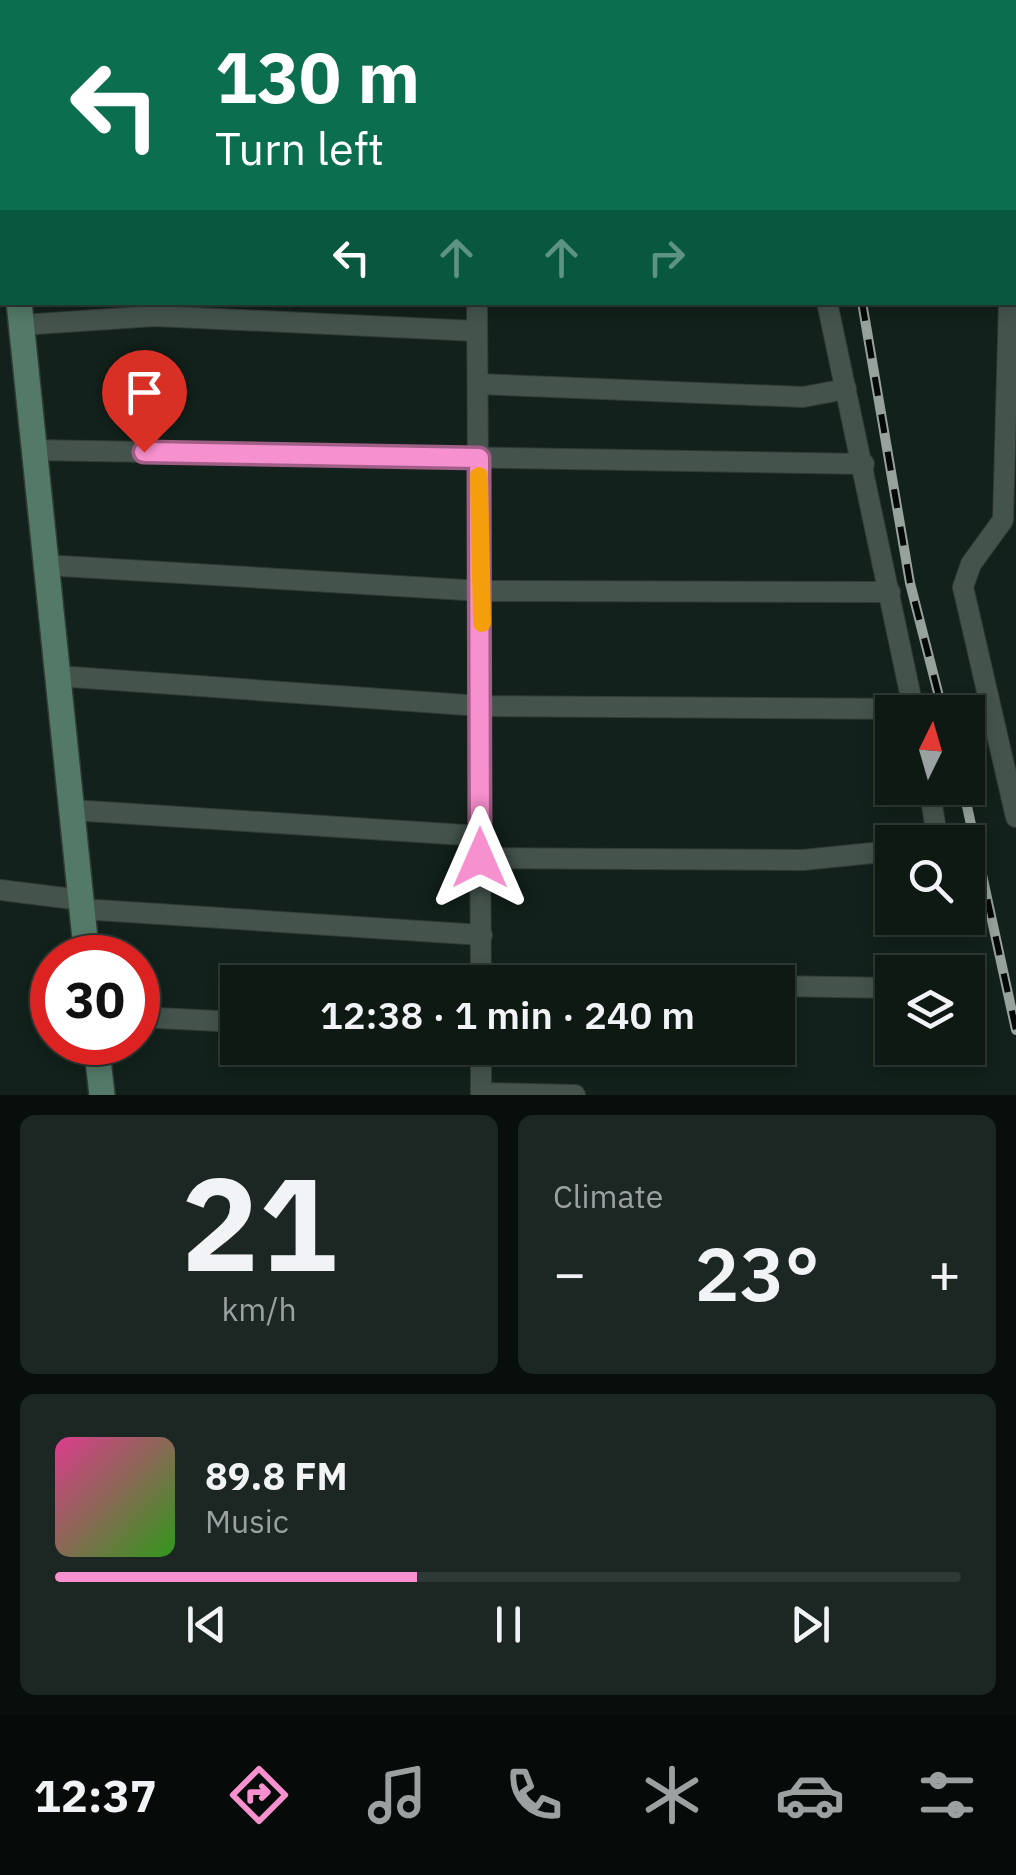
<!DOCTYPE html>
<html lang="en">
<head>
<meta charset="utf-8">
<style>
	body { margin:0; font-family:"IBM Plex Sans",sans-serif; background:#1c2622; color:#f1f3f6; height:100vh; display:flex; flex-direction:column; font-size:38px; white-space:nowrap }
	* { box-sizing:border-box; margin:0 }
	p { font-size:32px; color:#9ba0a0 }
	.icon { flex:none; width:55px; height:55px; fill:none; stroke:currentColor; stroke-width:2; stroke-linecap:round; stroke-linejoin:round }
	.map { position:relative; height:1095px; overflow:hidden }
	.side { display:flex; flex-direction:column; gap:20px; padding:20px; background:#080e0b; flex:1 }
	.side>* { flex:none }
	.guide { position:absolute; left:0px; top:0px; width:1018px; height:305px; box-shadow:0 5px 15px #0003,0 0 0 2px #2e3834; background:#0b6e4f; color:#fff; overflow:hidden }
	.needle { width:65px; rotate:5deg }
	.fabs { position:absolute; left:875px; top:695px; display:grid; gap:20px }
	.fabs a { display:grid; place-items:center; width:110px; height:110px; border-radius:0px; background:#0e1914; box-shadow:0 5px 15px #0003,0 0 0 2px #2e3834; font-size:50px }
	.speed { position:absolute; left:30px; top:935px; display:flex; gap:20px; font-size:50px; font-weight:700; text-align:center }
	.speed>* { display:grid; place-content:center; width:130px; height:130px; border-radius:50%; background:#0e1914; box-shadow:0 5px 15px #0003,0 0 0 2px #2e3834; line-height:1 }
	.speed .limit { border:15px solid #d22; background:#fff; color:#111 }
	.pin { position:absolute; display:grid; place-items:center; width:85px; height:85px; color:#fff; margin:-102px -42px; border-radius:50% 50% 50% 0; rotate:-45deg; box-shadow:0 0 10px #0007 }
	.pin .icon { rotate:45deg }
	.me { position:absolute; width:110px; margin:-55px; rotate:0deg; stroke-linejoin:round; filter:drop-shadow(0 0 8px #0008) }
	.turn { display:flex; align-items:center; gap:35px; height:210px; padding:0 50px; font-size:45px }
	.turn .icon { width:130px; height:130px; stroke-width:2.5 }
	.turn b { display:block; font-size:70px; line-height:85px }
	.lanes { display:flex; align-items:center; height:95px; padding:0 50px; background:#0003; justify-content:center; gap:50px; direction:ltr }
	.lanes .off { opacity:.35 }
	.big { font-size:75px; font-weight:600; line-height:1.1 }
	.side .card { flex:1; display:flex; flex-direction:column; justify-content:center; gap:15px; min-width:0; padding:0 35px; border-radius:15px; background:#1c2622 }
	.side .dial { align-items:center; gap:0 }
	.dial b { font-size:130px; line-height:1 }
	.song { display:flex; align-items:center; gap:30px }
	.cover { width:120px; height:120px; border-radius:15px; background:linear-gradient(135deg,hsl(330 70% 55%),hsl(110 70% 35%)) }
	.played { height:10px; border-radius:5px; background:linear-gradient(90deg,#f790ce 40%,#2e3834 40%) }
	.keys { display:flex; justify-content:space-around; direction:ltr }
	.heat { display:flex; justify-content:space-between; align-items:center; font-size:55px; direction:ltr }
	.side .tiles { flex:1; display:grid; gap:20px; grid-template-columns:1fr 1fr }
	.card:last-child { grid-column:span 2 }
	.trip { position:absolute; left:220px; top:965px; width:575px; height:100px; border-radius:0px; background:#0e1914; box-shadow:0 5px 15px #0003,0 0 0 2px #2e3834; font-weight:600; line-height:100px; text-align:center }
	.tab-bar { display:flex; height:160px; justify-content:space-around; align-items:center; background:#060a08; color:#9ba0a0 }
	.tab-bar .icon { width:70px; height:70px }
	.tab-bar .selected { color:#f790ce }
	.tab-bar b { font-size:45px; color:#f1f3f6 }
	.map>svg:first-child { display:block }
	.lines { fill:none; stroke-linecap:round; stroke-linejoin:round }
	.minor-casing { stroke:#323b36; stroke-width:22 }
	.tertiary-casing { stroke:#323b36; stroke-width:28 }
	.secondary-casing { stroke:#323b36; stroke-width:28 }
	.minor { stroke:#44544c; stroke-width:20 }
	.tertiary { stroke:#44544c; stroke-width:25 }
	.secondary { stroke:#537a68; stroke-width:25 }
	.rail-casing { stroke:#97a29c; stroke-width:10 }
	.rail { stroke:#040907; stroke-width:6; stroke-dasharray:19; stroke-linecap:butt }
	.route-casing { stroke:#a15e86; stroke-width:25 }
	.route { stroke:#f790ce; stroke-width:18 }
	.slow { stroke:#f59e0b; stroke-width:18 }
</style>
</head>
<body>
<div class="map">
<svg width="1016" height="1095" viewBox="0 0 1016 1095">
	<rect width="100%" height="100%" fill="#12211b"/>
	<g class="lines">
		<defs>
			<g id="minor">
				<polyline points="756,0 757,2"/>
				<polyline points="991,0 991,2"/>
				<polyline points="1015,244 1016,238"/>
				<polyline points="477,302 481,982"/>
				<polyline points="827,302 914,712"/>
				<polyline points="1009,302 1003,520 971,564 963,587 1016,817"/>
				<polyline points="21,325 155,316 477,331"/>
				<polyline points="478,384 803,397 846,389"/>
				<polyline points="32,450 864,464"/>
				<polyline points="44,565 482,591 890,592"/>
				<polyline points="57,676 481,706 913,709"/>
				<polyline points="71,810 481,836"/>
				<polyline points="928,842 936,829 929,788"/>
				<polyline points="481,858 803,860 892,851"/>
				<polyline points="0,890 81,900"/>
				<polyline points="81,909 482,935"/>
				<polyline points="481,982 542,982"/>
				<polyline points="778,986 892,988"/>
				<polyline points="138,1017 238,1022"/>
				<polyline points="481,1093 575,1095"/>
				<polyline points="481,1095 481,1048"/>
			</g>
			<polyline id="tertiary" points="1015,6 1016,5"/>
			<g id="secondary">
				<polyline points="0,116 2,133"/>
				<polyline points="19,302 87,958"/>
				<polyline points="96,1042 102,1095"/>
			</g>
		</defs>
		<!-- minor casing -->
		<use href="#minor" class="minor-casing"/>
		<!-- tertiary casing -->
		<use href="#tertiary" class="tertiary-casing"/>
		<!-- secondary casing -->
		<use href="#secondary" class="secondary-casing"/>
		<!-- minor -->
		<use href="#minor" class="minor"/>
		<!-- tertiary -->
		<use href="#tertiary" class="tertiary"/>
		<!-- secondary -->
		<use href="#secondary" class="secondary"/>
		<defs>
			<g id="rail">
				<polyline points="806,0 806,2"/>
				<polyline points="862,302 910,583 943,712"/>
				<polyline points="963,788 1016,1030"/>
			</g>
		</defs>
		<!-- rail casing -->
		<use href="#rail" class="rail-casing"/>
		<!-- rail -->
		<use href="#rail" class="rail"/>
	</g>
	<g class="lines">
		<defs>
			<polyline id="route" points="144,452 479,458 480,858"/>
		</defs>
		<!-- route casing -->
		<use href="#route" class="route-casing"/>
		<!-- route -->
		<use href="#route" class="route"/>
		<!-- slow -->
		<polyline class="slow" points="479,476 482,623"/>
	</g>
</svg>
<div class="fabs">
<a><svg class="needle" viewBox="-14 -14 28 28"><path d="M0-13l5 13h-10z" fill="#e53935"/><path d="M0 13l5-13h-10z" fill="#9ba0a0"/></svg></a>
<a><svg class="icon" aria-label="search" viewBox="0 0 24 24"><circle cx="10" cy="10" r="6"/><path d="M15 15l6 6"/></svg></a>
<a><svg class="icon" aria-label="layers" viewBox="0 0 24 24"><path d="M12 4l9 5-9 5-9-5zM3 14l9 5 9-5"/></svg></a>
</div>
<div class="speed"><div class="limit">30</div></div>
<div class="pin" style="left:144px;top:452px;background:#d93025"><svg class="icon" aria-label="arrive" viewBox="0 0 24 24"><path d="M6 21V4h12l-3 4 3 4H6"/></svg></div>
<svg class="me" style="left:480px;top:858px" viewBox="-20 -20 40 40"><path d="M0-17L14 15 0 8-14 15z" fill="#f790ce" stroke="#fff" stroke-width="4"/></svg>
<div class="trip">12:38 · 1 min · 240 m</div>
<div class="guide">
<div class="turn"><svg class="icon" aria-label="left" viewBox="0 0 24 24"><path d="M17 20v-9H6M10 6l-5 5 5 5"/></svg><div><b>130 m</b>Turn left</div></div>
<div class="lanes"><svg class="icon" aria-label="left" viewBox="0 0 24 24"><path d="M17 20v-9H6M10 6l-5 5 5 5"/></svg><svg class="icon off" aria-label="ahead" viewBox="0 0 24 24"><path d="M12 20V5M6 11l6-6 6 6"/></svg><svg class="icon off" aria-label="ahead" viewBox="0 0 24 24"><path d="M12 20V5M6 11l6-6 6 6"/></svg><svg class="icon off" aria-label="right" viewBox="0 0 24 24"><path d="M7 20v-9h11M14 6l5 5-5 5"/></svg></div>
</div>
</div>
<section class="side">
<div class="tiles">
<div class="card dial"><b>21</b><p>km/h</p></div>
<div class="card"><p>Climate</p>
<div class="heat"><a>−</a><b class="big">23°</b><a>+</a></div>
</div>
<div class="card">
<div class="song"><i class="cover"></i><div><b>89.8 FM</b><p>Music</p></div></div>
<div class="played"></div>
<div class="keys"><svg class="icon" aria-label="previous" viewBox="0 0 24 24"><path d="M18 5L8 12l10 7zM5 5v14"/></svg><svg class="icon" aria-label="pause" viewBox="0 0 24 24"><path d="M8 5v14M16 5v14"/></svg><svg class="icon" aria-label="next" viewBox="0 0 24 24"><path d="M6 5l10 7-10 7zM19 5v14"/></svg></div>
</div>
</div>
</section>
<nav class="tab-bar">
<b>12:37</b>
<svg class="icon selected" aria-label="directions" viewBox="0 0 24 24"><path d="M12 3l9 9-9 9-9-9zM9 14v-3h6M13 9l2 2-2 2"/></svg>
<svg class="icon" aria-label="music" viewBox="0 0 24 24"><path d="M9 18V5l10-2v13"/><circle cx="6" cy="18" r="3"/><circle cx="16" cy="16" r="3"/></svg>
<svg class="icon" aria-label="phone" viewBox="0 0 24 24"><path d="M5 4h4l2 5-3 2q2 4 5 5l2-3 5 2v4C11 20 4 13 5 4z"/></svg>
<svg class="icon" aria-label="climate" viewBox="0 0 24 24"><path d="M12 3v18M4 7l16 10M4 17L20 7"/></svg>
<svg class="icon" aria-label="car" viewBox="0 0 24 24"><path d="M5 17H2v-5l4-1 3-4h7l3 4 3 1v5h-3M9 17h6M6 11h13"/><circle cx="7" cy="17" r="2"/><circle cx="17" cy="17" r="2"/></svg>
<svg class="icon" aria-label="filters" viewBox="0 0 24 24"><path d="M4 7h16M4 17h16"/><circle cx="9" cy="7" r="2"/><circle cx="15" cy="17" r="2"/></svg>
</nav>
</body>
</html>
